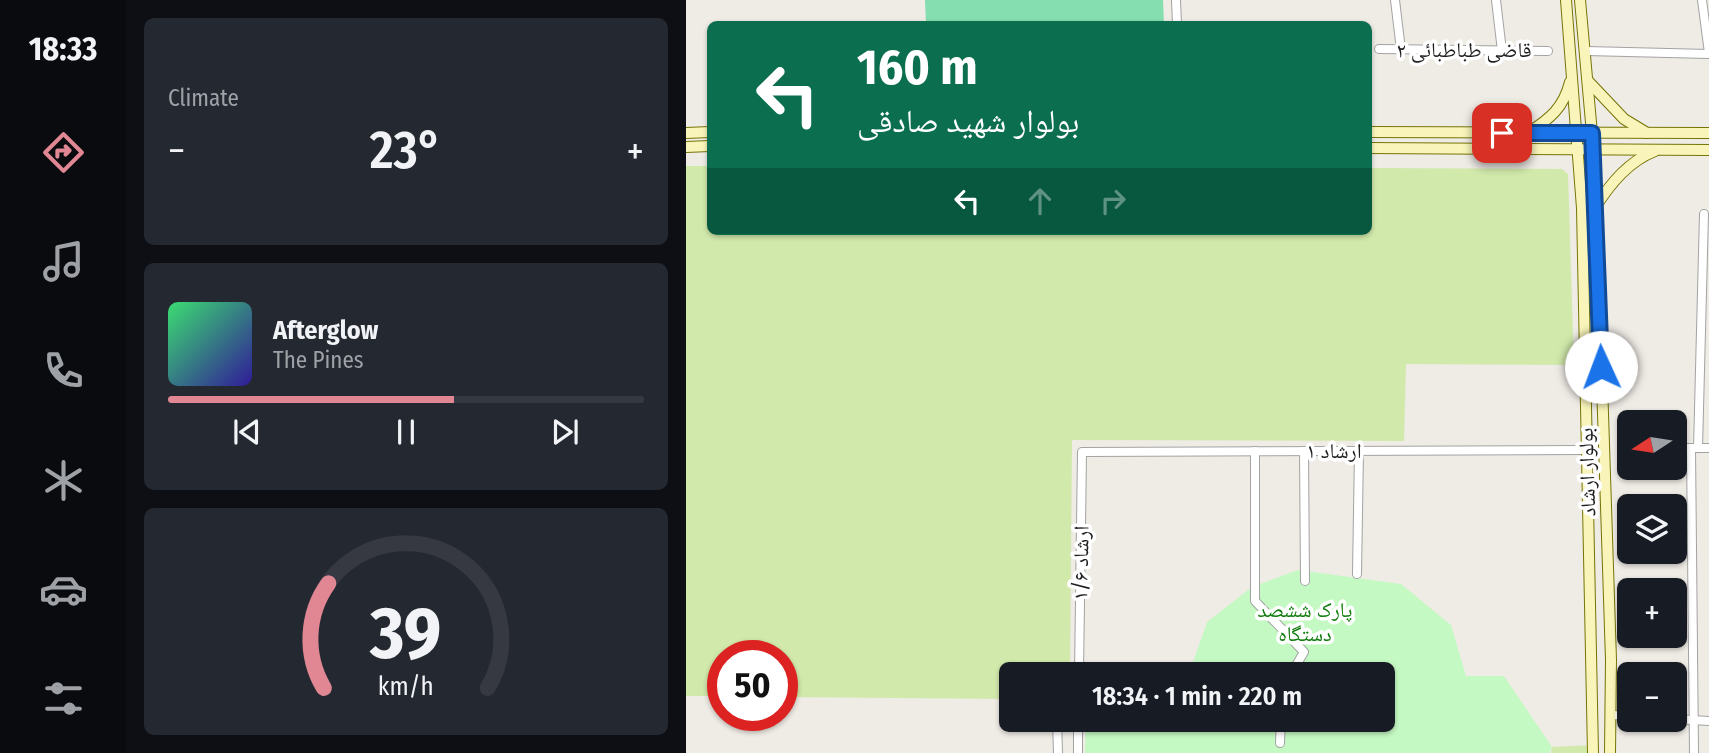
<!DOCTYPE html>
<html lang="en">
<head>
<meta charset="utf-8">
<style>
	body { margin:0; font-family:"Fira Sans Condensed","Noto Naskh Arabic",sans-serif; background:#242831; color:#f1f3f6; height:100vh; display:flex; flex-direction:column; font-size:26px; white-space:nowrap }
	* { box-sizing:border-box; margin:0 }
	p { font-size:23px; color:#9ea1a6 }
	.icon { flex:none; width:38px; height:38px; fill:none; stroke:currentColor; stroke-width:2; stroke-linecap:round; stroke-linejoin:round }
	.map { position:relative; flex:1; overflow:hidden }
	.side { display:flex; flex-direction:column; gap:18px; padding:18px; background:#0d0f14; width:560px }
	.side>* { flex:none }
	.guide { position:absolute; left:21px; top:21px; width:665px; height:214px; border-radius:10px; box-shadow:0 2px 5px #0004; background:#0b6e4f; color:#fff; overflow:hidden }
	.needle { width:46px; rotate:258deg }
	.fabs { position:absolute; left:931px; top:410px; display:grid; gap:14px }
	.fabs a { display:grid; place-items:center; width:70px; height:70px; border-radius:10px; background:#171b24; box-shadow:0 2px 5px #0004; font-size:35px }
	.speed { position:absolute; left:21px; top:640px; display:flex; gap:14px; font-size:35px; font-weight:700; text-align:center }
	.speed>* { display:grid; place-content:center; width:91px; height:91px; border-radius:50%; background:#171b24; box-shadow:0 2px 5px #0004; line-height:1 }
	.speed .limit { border:10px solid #d22; background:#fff; color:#111 }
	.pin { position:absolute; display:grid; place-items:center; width:60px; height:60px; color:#fff; margin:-30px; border-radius:14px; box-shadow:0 4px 10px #0006 }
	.me { position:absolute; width:77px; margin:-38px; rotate:358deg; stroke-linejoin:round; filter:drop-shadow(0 0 5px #0008) }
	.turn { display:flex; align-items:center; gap:24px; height:147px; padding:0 35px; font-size:32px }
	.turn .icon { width:91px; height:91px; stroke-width:2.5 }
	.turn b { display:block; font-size:49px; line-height:60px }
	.lanes { display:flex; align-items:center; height:66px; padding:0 35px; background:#0003; justify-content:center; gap:35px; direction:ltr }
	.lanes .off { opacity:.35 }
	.big { font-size:52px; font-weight:600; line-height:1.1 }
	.side .card { flex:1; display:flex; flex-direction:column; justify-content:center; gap:10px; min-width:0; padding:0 24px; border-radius:10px; background:#242831 }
	.side .dial { align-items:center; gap:0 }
	.dial svg { height:182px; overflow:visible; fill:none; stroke:#363941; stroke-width:7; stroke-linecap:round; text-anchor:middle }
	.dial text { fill:#f1f3f6; stroke:none }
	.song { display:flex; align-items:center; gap:21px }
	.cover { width:84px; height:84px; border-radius:10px; background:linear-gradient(135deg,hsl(140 70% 55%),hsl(250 70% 35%)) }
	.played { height:7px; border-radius:4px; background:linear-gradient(90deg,#e08793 60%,#363941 60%) }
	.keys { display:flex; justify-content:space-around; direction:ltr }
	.heat { display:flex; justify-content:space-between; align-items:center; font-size:38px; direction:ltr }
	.trip { position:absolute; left:313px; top:662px; width:396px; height:70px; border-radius:10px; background:#171b24; box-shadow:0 2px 5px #0004; font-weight:600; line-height:70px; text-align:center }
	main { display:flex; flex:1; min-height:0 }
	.tab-bar { display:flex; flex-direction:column; width:126px; justify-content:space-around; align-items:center; background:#090b0e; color:#9ea1a6 }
	.tab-bar .icon { width:49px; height:49px }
	.tab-bar .active { color:#e08793 }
	.tab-bar b { font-size:32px; color:#f1f3f6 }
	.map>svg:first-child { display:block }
	.grass { fill:#d1e9ab }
	.park { fill:#c5f9c3 }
	.pitch { fill:#84deb0 }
	.water { fill:#a6d7dd }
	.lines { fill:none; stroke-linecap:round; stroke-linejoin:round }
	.street-casing { stroke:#a3a3a3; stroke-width:10 }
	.secondary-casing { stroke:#767406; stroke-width:12 }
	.street { stroke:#fff; stroke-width:8 }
	.secondary { stroke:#f9f5ba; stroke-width:10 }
	.route-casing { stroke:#114b97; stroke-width:18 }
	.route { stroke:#1a73e8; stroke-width:12 }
	.labels { text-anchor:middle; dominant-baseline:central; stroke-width:7; stroke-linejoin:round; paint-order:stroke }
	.street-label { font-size:21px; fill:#1f1f1f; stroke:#fff }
	.park-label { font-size:21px; fill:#117d0d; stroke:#fff }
</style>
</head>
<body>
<main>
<nav class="tab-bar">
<b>18:33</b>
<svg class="icon active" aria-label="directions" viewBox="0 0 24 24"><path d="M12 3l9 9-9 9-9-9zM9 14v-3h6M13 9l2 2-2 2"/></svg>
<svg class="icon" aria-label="music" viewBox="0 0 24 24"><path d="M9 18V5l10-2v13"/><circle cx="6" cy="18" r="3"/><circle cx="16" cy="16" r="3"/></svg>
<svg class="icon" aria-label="phone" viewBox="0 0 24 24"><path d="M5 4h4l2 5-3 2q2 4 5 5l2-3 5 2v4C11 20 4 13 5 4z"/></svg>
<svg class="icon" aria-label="climate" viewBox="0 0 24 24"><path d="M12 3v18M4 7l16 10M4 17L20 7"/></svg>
<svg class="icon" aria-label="car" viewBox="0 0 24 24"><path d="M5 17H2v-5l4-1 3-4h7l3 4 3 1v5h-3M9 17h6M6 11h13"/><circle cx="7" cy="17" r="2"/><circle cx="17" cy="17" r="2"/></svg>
<svg class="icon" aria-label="filters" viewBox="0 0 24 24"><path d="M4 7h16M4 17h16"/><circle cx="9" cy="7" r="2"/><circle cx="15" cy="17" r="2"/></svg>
</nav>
<section class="side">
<div class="card"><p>Climate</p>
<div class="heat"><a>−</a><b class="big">23°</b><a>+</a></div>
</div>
<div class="card">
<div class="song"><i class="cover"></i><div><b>Afterglow</b><p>The Pines</p></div></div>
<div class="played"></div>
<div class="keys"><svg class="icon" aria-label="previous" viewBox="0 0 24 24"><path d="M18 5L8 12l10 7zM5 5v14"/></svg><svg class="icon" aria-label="pause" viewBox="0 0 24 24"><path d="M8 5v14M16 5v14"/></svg><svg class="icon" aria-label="next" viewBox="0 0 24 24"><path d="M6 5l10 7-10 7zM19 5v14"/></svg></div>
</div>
<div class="card dial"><svg viewBox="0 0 100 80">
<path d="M14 69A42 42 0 1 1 86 69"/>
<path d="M14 69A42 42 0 0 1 16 23" stroke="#e08793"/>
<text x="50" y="56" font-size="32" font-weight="700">39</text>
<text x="50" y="72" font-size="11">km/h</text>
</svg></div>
</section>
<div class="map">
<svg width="1023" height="753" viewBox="0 0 1023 753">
	<rect width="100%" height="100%" fill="#efebe5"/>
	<!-- grass -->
	<g class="grass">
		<polygon points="0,166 24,166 24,231 682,231 683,168 876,169 882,174 888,365 720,364 718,441 386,440 384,674 326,674 325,699 96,697 96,656 37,656 37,696 0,696"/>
		<polygon points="908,745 907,753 865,753 866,747"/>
	</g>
	<!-- park -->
	<polygon class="park" points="612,570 715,584 765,625 780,676 818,676 866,747 863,753 399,753 400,719 696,719 696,674 503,674 521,622 566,587"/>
	<!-- pitch -->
	<polygon class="pitch" points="239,0 477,0 478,24 240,24"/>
	<!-- water -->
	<polygon class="water" points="658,719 694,719 685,729 672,731"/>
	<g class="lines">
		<defs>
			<g id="street">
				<polyline points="490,0 491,24"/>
				<polyline points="709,0 715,50"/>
				<polyline points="810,0 816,51"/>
				<polyline points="1016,0 1023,53"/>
				<polyline points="693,49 862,51"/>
				<polyline points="900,51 1023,54"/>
				<polyline points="989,448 1023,448"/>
				<polyline points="1005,448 1008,753"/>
				<polyline points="1012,448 1018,214"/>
				<polyline points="569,451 569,601 618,652 605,674"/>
				<polyline points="618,451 619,581"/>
				<polyline points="671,574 673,451"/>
				<polyline points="393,674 396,452 900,450"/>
				<polyline points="926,715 943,716"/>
				<polyline points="371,719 372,753"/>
				<polyline points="989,719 1023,721"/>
				<polyline points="594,743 595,719"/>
				<polyline points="392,753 392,719"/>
			</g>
			<g id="secondary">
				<polyline points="880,0 896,208 907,753"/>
				<polyline points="894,0 909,167 925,660 924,753"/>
				<polyline points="902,81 938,119 961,133"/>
				<polyline points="682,132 1023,133"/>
				<path d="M 843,132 C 864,119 878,107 884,82"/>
				<polyline points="0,133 24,132"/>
				<polyline points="0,147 24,146"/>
				<polyline points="682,148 1023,150"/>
				<path d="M 910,206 C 925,183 943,161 969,151"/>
			</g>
		</defs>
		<!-- street casing -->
		<use href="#street" class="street-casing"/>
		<!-- secondary casing -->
		<use href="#secondary" class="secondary-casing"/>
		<!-- street -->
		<use href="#street" class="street"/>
		<!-- secondary -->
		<use href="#secondary" class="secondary"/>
	</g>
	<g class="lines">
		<defs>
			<polyline id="route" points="816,133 906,133 915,367"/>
		</defs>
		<!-- route casing -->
		<use href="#route" class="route-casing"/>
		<!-- route -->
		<use href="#route" class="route"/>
	</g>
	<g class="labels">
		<!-- street labels -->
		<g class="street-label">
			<text x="778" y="50">قاضی طباطبائی ۲</text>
			<text x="648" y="451">ارشاد ۱</text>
			<text transform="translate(901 472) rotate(-92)">بولوار ارشاد</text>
			<text transform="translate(395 563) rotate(-89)">ارشاد ۱/۶</text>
		</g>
		<!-- park labels -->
		<g class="park-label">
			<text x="619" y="610">پارک‌ ششصد<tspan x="619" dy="24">دستگاه</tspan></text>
		</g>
	</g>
</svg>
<div class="fabs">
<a><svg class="needle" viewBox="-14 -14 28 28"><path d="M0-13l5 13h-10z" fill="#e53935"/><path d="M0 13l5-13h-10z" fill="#9ea1a6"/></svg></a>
<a><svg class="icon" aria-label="layers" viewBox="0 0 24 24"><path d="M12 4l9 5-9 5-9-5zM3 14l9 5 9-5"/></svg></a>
<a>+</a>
<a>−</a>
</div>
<div class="speed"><div class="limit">50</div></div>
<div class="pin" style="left:816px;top:133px;background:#d93025"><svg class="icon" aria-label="arrive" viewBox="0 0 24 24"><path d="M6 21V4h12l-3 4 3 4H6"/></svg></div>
<svg class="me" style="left:915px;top:367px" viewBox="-20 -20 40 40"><circle r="19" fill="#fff"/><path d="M0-13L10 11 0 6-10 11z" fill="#1a73e8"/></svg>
<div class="trip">18:34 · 1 min · 220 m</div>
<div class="guide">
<div class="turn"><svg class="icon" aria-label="left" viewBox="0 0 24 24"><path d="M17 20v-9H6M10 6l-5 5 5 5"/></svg><div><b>160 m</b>بولوار شهید صادقی</div></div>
<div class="lanes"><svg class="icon" aria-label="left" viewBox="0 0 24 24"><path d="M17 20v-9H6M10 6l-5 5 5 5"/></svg><svg class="icon off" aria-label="ahead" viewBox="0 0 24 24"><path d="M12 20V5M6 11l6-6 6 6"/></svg><svg class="icon off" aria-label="right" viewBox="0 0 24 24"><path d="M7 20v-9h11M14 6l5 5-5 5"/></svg></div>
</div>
</div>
</main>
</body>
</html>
